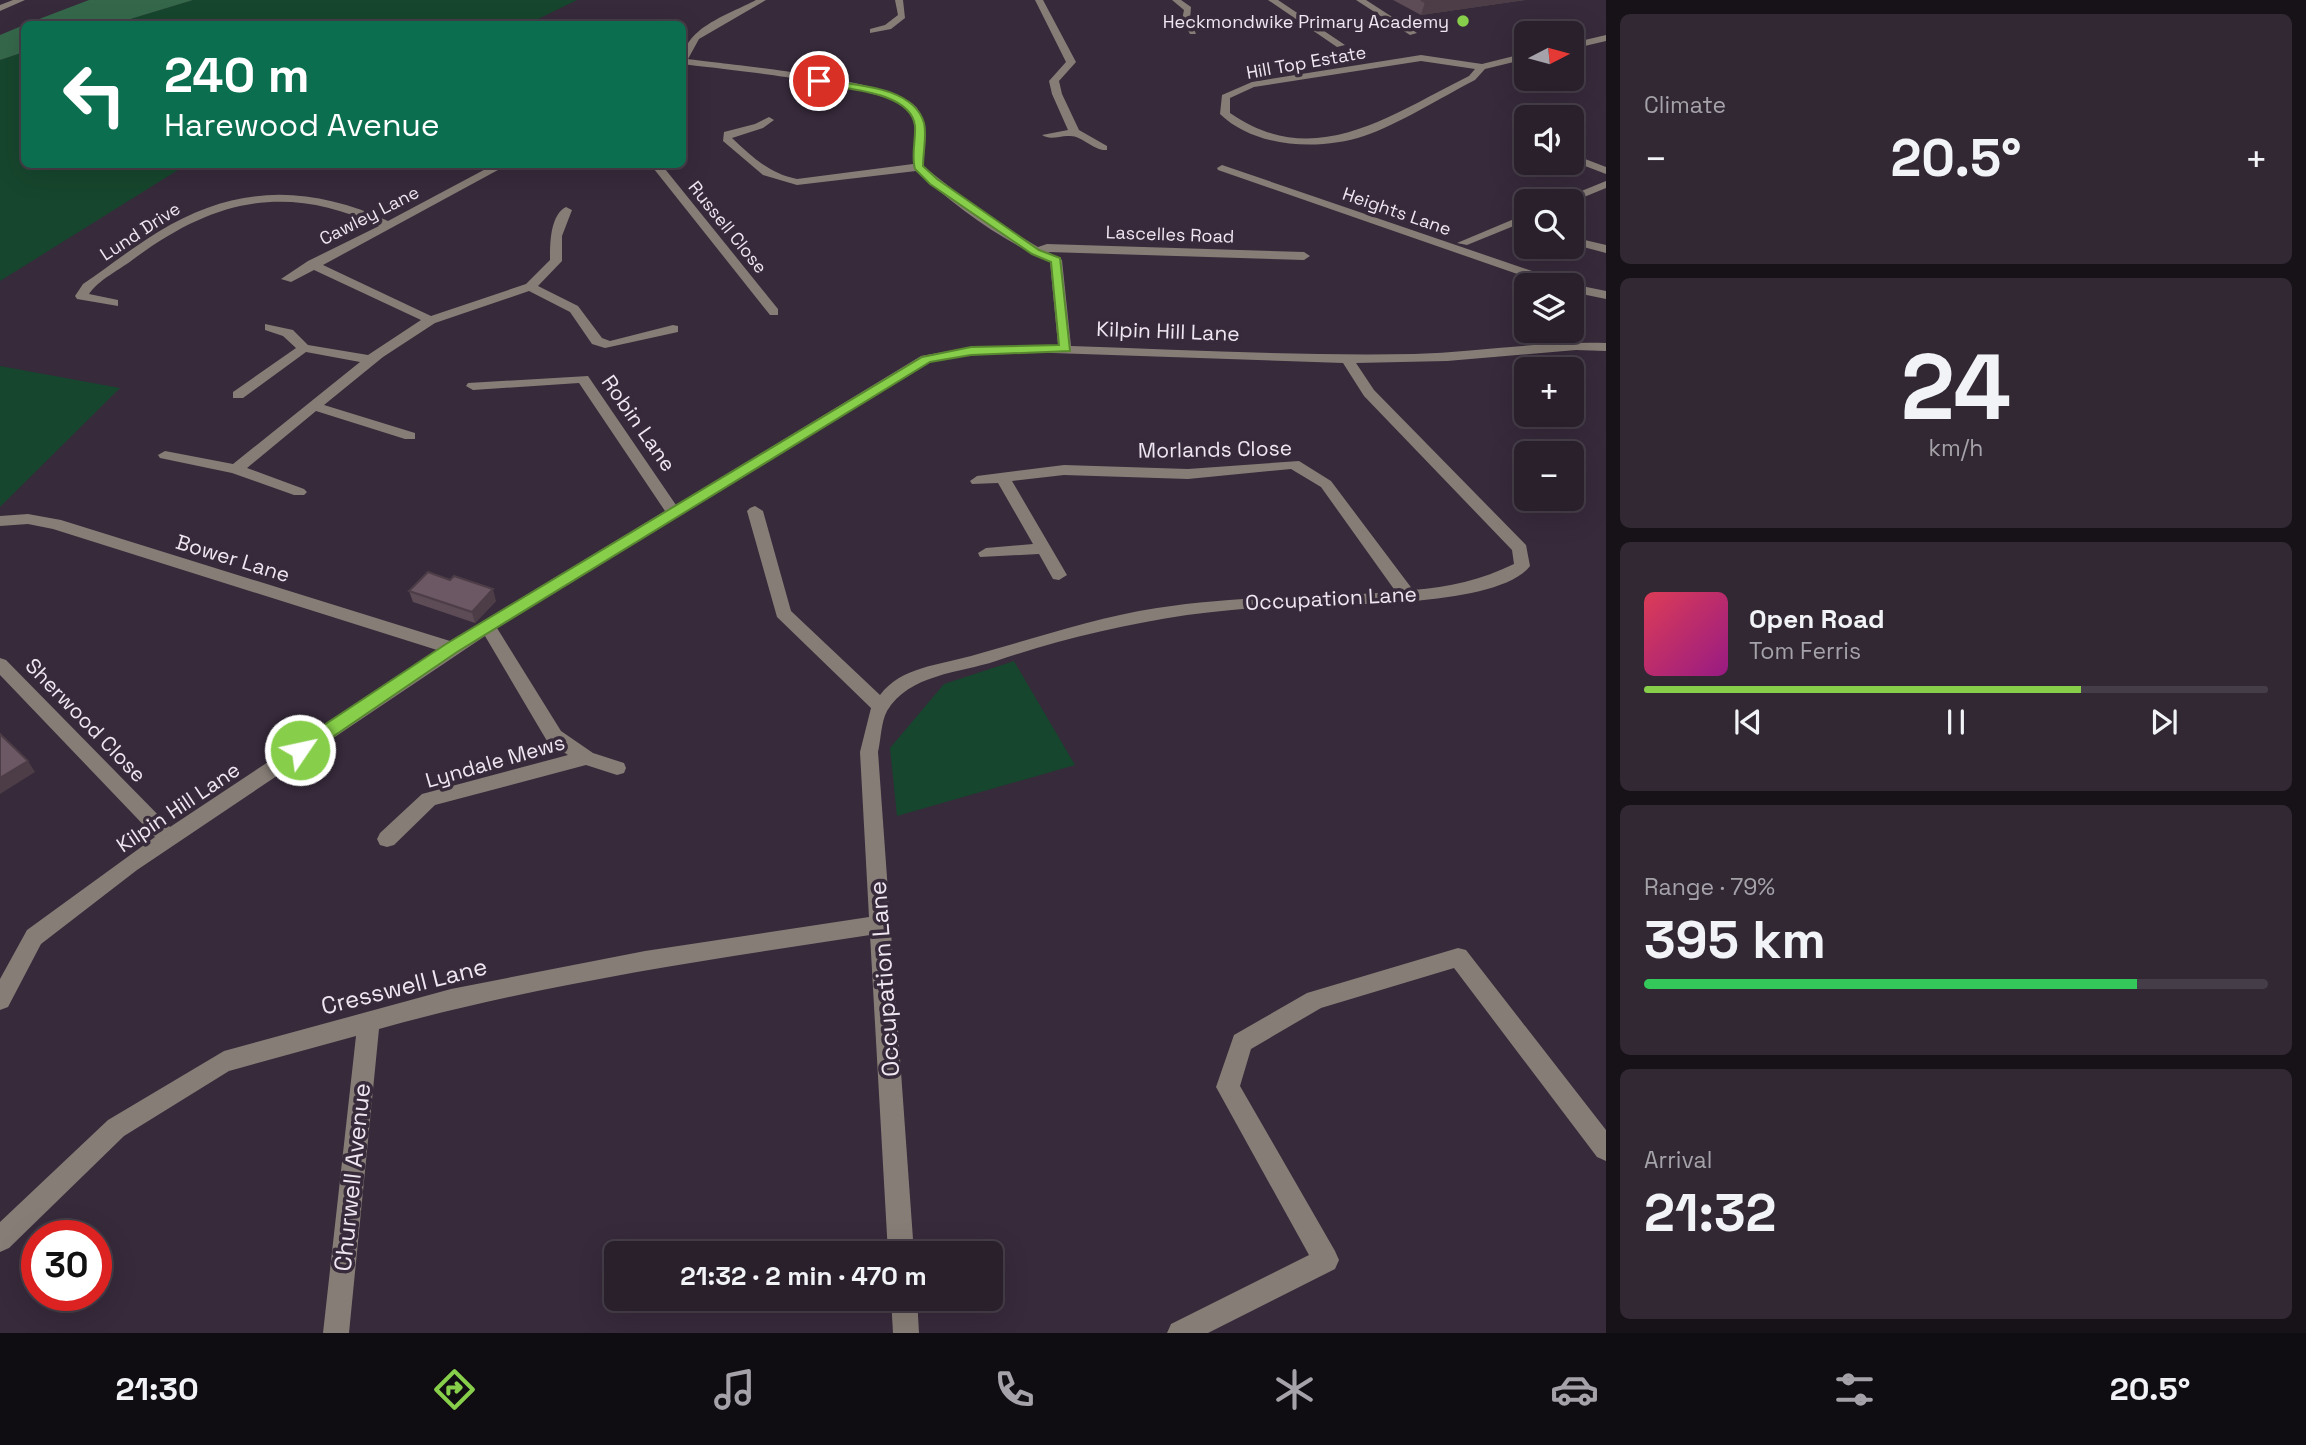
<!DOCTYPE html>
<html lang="en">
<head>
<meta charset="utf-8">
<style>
	body { margin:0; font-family:"Space Grotesk",sans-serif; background:#312834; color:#f1f3f6; height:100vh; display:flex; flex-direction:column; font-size:26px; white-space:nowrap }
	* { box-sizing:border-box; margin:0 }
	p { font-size:23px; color:#a5a3a9 }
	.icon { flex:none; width:38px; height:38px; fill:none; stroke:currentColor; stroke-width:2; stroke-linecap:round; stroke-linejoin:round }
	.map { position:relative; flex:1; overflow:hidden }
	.side { display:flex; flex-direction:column; gap:14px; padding:14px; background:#171218; width:700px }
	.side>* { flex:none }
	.banner { position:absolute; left:21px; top:21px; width:665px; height:147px; border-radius:10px; box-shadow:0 7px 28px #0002,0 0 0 2px #453e48; background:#0b6e4f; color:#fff; overflow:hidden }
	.needle { width:46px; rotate:84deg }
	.tools { position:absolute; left:1514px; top:21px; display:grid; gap:14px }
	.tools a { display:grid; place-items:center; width:70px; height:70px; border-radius:10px; background:#29202c; box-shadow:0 7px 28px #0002,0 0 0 2px #453e48; font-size:35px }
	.speed { position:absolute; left:21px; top:1220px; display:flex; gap:14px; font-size:35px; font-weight:700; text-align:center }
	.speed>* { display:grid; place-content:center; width:91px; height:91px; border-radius:50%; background:#29202c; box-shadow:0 7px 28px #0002,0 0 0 2px #453e48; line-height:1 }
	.speed .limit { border:10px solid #d22; background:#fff; color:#111 }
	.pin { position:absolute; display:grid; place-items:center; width:60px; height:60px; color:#fff; margin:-30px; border:4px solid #fff; border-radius:50%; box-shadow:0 2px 7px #0007 }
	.me { position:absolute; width:77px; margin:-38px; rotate:56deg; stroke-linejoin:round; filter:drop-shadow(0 0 5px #0008) }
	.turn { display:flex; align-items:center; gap:24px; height:147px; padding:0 28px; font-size:32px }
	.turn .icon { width:91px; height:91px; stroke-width:2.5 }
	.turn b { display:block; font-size:49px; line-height:60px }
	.big { font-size:52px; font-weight:700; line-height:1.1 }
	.side .widget { flex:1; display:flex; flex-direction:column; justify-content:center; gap:10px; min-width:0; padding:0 24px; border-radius:10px; background:#312834 }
	.side .dial { align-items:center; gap:0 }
	.dial b { font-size:91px; line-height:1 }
	.song { display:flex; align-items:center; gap:21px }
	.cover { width:84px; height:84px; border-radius:10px; background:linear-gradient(135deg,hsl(350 70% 55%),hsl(310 70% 35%)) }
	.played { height:7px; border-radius:4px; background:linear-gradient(90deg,#87cf4a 70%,#453e48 70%) }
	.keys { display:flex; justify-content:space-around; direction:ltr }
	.heat { display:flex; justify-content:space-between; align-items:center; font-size:38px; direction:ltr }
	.charge { height:10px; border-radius:5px; background:linear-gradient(90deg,#34c759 79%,#453e48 0) }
	.trip { position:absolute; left:604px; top:1241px; width:399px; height:70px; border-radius:10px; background:#29202c; box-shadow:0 7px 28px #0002,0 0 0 2px #453e48; font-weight:700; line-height:70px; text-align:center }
	.dock { display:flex; height:112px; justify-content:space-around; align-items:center; background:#100d12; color:#a5a3a9 }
	.dock .icon { width:49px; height:49px }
	.dock .active { color:#87cf4a }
	.dock b { font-size:32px; color:#f1f3f6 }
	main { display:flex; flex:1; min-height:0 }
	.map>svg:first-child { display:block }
	.green { fill:#16462d }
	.forest { fill:#35684b }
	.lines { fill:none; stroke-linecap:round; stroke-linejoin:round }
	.minor { fill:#867d76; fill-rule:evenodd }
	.wall { fill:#5d4b56 }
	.shaded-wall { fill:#4c3d46 }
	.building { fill:#6c5764; stroke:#4c3d46; stroke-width:2 }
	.route { fill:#87cf4a; stroke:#588730; stroke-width:2 }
	.poi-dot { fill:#87cf4a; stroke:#372a3b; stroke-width:2.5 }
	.labels { text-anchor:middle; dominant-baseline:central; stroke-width:7; stroke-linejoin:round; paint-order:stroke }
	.far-poi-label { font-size:18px; fill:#eee6f1; stroke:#372a3b; text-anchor:end }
	.far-street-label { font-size:18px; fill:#eee6f1; stroke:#372a3b }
	.street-label { font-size:21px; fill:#eee6f1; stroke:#372a3b }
	.near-street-label { font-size:24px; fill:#eee6f1; stroke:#372a3b }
</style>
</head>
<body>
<main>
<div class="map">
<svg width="1606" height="1333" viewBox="0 0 1606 1333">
	<rect width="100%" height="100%" fill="#372a3b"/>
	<!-- green -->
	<g class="green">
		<polygon points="193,0 577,0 528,24 114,24"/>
		<polygon points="24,52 24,164 186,165 0,281 0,60"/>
		<polygon points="0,366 120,388 0,507"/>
		<polygon points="1014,661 1075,765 897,816 890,748 944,684"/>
	</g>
	<!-- forest -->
	<g class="forest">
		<polygon points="89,0 193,0 114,24 26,24"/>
		<polygon points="24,25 24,52 0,60 0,35"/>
	</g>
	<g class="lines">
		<!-- minor -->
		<g class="minor">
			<polygon points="13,0 25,0 0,11 0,5"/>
			<path d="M 756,0 L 766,0 L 699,39 L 688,59 C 729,65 896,79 917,108 C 929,125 925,147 923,166 L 988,217 L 1038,247 L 1047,244 L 1304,252 L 1310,256 L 1304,260 L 1048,252 L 1062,260 L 1071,346 C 1185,350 1300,356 1414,354 C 1478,352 1542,341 1606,343 L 1606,351 L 1576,350 L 1447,361 L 1356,363 L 1374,390 L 1526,545 L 1530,566 C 1499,607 1338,604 1288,606 C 1254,607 1220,611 1187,615 C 1121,625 1058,640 996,661 C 960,673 909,674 887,711 C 881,722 881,739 878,752 L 914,1253 L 888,1253 L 870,935 C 705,960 540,984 379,1029 L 349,1333 L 323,1333 L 356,1036 L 229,1071 L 124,1136 L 9,1248 L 0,1252 L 0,1222 L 108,1120 L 224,1051 L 451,989 L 645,951 L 869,917 L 860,752 L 871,708 L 777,617 L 747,511 L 750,508 L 755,506 L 763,511 L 791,611 L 880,695 C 901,667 939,665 971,656 C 1033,639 1093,618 1157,608 C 1237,596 1316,597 1396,592 L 1321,487 L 1291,469 L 1188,479 L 1064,475 L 1012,481 L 1067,575 L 1059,580 L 1053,579 L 1039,554 L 980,557 L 978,553 L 986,548 L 1033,544 L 998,483 L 972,484 L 970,481 L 977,476 L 1064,465 L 1188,469 L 1299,461 L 1331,481 L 1413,590 C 1449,587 1481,580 1514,564 L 1512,550 L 1364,396 L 1343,363 L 1024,352 L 971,355 L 930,362 L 497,628 L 561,731 L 593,753 L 624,763 L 626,768 L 624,773 L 617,775 L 586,765 L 435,805 L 394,845 L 387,847 L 380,845 L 377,839 L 380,833 L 422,794 L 568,755 L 547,741 L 485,636 L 137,870 L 41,944 L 8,1007 L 0,1010 L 0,979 L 27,930 L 155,837 L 0,675 L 0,658 L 6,660 L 170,827 L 437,650 L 53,529 L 28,524 L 0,526 L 0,516 L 28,514 L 61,520 L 450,641 L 665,511 L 579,383 L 473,390 L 466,386 L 468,383 L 588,376 L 676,505 L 921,356 L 971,347 L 1058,345 L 1050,262 C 1001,240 956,207 916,171 L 797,185 L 763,175 L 723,141 L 724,132 L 755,124 L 769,117 L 774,120 L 763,128 L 732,138 C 752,157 770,174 797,179 L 913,164 C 914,148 919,126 909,111 C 892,85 720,69 682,64 C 682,28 728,15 756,0 Z"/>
			<polygon points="895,0 903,0 905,18 891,29 870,33 870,29 885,25 898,15"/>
			<path d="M 1035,0 L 1043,0 L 1076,62 L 1059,81 L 1062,94 L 1079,130 L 1107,146 L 1107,150 C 1093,151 1083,136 1070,136 C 1060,135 1051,141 1042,135 L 1068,130 L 1052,94 L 1049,81 L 1066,62 Z"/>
			<polygon points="1172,0 1181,0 1191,7 1190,20 1196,34 1190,34 1182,20 1184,10"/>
			<polygon points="1268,0 1278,0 1345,45 1337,47"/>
			<polygon points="1356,0 1366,0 1417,33 1410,35"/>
			<polygon points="1606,35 1606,41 1572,49 1572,43"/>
			<path d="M 1526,53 L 1526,59 L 1485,69 L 1475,80 C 1442,97 1397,125 1364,136 C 1319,151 1255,148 1220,114 L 1222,95 L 1252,82 L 1421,55 L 1482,64 ZM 1421,61 L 1475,69 L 1469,76 C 1390,115 1315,172 1230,113 L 1230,98 L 1254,87 Z"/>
			<polygon points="1572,154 1606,167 1606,174 1572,161"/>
			<path d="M 495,164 L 509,164 L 323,265 L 431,316 L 526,284 L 550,260 C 550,244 550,215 566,207 L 572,210 L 562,236 L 562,261 L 538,286 L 578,306 L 602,338 L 610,341 L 673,325 L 678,326 L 678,332 L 605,348 L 592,344 L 570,312 L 529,291 L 435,323 L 383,357 L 324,405 L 415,433 L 415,439 L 405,439 L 316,411 L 247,468 L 304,489 L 307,492 L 304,495 L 294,495 L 232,473 L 160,458 L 158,455 L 165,451 L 233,464 L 360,362 L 306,352 L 243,398 L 233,398 L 233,392 L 296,348 L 283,336 L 265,330 L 265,324 L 293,330 L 308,345 L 368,355 L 421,320 L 314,270 L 291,282 L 281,279 L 308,261 L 379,226 C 287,183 215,199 135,258 C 121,269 98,280 89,294 L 118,300 L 118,306 L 77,299 L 75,296 L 83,284 C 108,267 132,248 158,232 C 234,185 307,184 388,221 Z"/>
			<polygon points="650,164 661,164 778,309 778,315 770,315"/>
			<polygon points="1222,165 1564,282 1566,285 1549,285 1218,170 1217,168"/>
			<polygon points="1606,181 1606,188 1572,202 1557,201"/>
			<polygon points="1526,214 1526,221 1467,245 1457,243"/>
			<polygon points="1572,237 1606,245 1606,253 1572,244"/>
			<polygon points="1572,284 1606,291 1606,299 1572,292 1572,285 1568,285"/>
			<polygon points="1458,948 1466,950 1606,1130 1606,1161 1597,1157 1454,968 1321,1008 1251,1049 1240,1086 1335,1251 1339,1260 1335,1269 1208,1333 1167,1333 1171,1324 1309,1255 1216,1087 1234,1035 1307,993"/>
			<polygon points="891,1298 917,1298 919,1333 893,1333"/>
		</g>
	</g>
	<!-- wall -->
	<g class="wall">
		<polygon points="1393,0 1525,0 1421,15"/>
		<polygon points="409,591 496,601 475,623 413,602"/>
	</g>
	<!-- shaded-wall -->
	<g class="shaded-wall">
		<polygon points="1440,0 1525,0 1421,15 1425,2"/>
		<polygon points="493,589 496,601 475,623 472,612"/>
		<polygon points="28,761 35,772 0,794 0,778"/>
	</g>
	<!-- building -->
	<g class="building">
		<polygon points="1421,0 1440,0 1425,2"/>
		<polygon points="428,572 450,580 454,576 493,589 472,612 409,591"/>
		<polygon points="0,734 28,761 0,778"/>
	</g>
	<!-- route -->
	<path class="route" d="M 819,79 C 851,85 913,85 924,123 C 927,135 923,153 923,166 L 937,179 L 1039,250 L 1060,258 L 1070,351 L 971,355 L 930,362 L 457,652 L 306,755 L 294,755 L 291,750 L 294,745 L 446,644 L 922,357 L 971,347 L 1059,345 L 1051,262 L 1032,254 L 930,184 L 915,169 C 911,155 916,140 915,126 C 911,91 843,89 816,83 Z"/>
	<!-- markers -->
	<circle class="poi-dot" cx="1463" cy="21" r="7"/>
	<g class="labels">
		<!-- far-poi labels -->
		<g class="far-poi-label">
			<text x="1449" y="21">Heckmondwike Primary Academy</text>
		</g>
		<!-- far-street labels -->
		<g class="far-street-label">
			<text transform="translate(1306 62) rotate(-10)">Hill Top Estate</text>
			<text transform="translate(1397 211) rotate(19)">Heights Lane</text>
			<text transform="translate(369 215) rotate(-27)">Cawley Lane</text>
			<text transform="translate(728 227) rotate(51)">Russell Close</text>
			<text transform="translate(140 231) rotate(-33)">Lund Drive</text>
			<text transform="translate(1170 234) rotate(2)">Lascelles Road</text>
		</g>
		<!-- street labels -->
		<g class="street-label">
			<text transform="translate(1168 331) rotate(2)">Kilpin Hill Lane</text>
			<text transform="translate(639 423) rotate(55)">Robin Lane</text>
			<text transform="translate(1215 449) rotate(-1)">Morlands Close</text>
			<text transform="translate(233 558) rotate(17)">Bower Lane</text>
			<text transform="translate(1331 598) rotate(-3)">Occupation Lane</text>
			<text transform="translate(86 720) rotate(46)">Sherwood Close</text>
			<text transform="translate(495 761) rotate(-16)">Lyndale Mews</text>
			<text transform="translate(178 807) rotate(-34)">Kilpin Hill Lane</text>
		</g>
		<!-- near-street labels -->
		<g class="near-street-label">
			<text transform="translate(884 979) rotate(-94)">Occupation Lane</text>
			<text transform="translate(404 986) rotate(-14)">Cresswell Lane</text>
			<text transform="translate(352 1177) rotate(-84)">Churwell Avenue</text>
		</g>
	</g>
</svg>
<div class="tools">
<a><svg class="needle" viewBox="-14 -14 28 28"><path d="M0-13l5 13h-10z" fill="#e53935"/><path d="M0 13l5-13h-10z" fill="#a5a3a9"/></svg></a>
<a><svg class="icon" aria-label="sound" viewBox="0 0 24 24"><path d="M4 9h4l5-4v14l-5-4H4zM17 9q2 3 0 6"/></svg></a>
<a><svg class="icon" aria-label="search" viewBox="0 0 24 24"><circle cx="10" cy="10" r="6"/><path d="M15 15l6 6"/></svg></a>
<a><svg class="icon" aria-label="layers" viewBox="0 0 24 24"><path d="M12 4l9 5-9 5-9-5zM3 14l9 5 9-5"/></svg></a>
<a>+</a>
<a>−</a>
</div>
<div class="speed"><div class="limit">30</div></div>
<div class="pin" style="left:819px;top:81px;background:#d93025"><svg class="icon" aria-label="arrive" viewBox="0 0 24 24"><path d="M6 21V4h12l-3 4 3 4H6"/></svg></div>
<svg class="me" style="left:300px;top:750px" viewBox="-20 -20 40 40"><circle r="17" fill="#87cf4a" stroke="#fff" stroke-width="3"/><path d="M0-11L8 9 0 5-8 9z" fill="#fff"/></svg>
<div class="trip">21:32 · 2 min · 470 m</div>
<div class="banner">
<div class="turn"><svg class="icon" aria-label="left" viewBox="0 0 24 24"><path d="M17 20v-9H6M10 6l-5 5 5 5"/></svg><div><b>240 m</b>Harewood Avenue</div></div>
</div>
</div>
<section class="side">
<div class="widget"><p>Climate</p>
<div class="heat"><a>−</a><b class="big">20.5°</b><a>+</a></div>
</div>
<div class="widget dial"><b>24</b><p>km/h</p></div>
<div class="widget">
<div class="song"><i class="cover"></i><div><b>Open Road</b><p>Tom Ferris</p></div></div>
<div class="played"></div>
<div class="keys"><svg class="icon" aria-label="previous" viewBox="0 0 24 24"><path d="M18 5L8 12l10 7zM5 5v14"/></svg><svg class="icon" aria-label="pause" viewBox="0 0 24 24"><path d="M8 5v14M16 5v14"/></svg><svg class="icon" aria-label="next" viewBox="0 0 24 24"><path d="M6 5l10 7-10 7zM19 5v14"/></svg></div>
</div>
<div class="widget"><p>Range · 79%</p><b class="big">395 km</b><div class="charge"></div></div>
<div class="widget"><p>Arrival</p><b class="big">21:32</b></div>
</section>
</main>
<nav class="dock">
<b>21:30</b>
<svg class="icon active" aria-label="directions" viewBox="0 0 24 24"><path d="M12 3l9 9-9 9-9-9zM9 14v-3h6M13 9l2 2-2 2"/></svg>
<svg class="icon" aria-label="music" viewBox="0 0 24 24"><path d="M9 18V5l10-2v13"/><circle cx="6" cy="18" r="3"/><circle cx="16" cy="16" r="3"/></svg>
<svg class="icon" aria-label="phone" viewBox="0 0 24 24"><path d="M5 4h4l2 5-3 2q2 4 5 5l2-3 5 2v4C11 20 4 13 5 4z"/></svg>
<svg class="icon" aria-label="climate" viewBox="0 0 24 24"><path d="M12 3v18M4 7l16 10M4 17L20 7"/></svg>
<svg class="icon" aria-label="car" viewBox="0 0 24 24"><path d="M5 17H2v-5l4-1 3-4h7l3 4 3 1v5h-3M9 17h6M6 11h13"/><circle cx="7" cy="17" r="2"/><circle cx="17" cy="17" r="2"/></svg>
<svg class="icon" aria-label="filters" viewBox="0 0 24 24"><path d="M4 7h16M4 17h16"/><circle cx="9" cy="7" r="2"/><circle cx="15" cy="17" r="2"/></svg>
<b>20.5°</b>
</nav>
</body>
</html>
